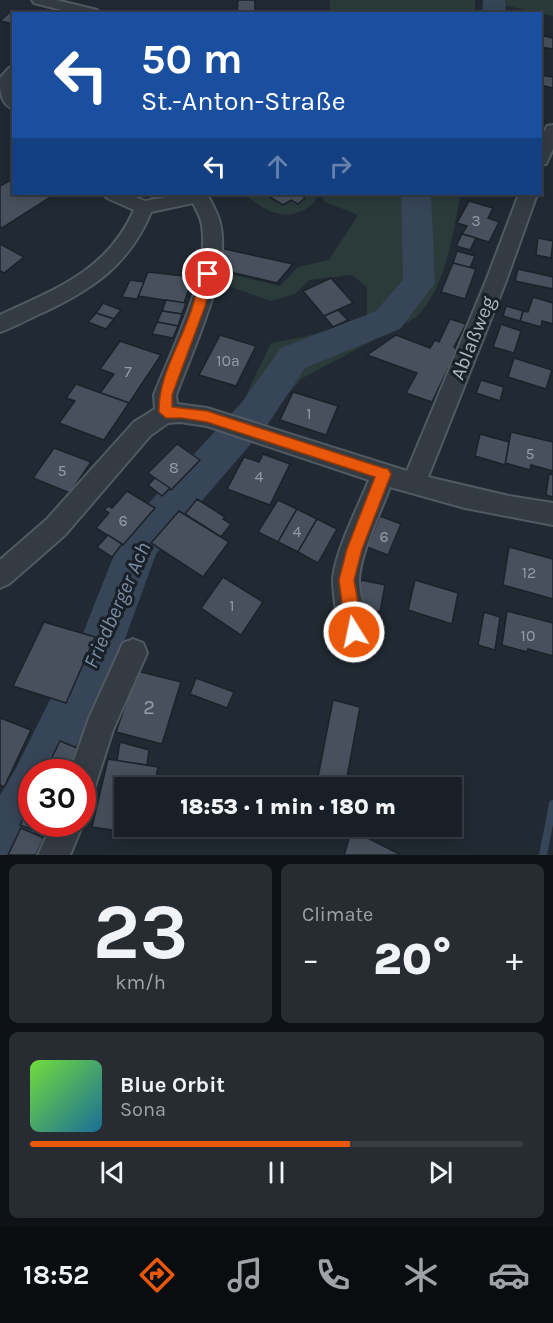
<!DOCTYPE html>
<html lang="en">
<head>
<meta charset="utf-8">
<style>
	body { margin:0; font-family:Karla,sans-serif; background:#262c32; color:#f1f3f6; height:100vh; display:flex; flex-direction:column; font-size:22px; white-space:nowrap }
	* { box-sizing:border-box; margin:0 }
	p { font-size:20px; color:#9fa2a7 }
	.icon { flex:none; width:33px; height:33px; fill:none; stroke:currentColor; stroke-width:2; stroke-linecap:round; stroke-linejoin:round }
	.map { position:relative; height:855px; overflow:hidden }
	.drawer { display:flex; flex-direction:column; gap:9px; padding:9px; background:#0e1115; flex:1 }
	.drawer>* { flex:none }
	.hud { position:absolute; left:12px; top:12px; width:530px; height:183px; border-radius:0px; box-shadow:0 3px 15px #0003,0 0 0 2px #373d43; background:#1a4fa0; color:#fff; overflow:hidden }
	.speed { position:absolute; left:18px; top:759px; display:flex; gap:12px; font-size:30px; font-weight:700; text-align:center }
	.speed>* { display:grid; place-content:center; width:78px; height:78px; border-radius:50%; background:#191f26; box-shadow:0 3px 15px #0003,0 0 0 2px #373d43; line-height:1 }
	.speed .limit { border:9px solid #d22; background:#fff; color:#111 }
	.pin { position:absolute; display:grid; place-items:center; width:51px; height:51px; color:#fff; margin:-26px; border:3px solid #fff; border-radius:50%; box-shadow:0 2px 6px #0007 }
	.me { position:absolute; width:66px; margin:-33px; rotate:350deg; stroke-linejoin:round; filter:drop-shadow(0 0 4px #0008) }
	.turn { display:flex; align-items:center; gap:21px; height:126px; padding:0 30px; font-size:27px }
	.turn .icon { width:78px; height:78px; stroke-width:2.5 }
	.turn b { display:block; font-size:42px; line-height:51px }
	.lanes { display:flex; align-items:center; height:57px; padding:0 30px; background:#0003; justify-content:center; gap:30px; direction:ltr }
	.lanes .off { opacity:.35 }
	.big { font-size:45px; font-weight:800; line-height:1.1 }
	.drawer .widget { flex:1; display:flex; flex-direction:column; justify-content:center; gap:9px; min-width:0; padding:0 21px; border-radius:9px; background:#262c32 }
	.drawer .dial { align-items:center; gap:0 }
	.dial b { font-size:78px; line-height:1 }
	.song { display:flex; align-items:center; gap:18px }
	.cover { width:72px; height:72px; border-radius:9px; background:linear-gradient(135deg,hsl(100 70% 55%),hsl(200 70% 35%)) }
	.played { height:6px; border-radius:3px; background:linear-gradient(90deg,#ea580c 65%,#373d43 65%) }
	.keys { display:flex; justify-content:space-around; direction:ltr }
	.heat { display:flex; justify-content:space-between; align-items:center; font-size:33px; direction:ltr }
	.drawer .tiles { flex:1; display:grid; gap:9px; grid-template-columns:1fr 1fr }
	.widget:last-child { grid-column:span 2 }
	.trip { position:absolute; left:114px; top:777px; width:348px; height:60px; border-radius:0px; background:#191f26; box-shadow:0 3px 15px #0003,0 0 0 2px #373d43; font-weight:800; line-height:60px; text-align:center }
	.menu { display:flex; height:96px; justify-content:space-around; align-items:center; background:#0a0c0f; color:#9fa2a7 }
	.menu .icon { width:42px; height:42px }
	.menu .selected { color:#ea580c }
	.menu b { font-size:27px; color:#f1f3f6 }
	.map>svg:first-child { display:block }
	.green { fill:#2a3b3a }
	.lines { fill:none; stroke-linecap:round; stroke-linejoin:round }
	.stream { stroke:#364558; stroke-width:8 }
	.river { fill:#364558; fill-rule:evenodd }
	.building { fill:#47505c; stroke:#1b222a; stroke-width:1.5 }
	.minor-casing { stroke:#515961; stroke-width:4 }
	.minor { fill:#343b43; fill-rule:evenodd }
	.route { fill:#ea580c; stroke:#983908; stroke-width:1.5 }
	.labels { text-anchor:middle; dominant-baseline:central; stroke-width:6; stroke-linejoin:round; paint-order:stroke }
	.number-label { font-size:16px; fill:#949ca7 }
	.street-label { font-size:20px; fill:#aeb6c0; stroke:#192028 }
	.near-number-label { font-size:20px; fill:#949ca7 }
	.water-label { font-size:21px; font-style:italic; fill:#798ea6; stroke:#192028 }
</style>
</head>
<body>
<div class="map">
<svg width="553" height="855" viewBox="0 0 553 855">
	<rect width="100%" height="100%" fill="#212932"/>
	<!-- green -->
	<g class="green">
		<polygon points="330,0 475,0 475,11 468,14 330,13"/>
		<polygon points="504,0 553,0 553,16 502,5"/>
		<path d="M 243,194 L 318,194 C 313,210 292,218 276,213 C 264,210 253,200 243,194 Z"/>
		<path d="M 324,194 L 455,194 L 460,198 C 452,237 445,291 415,318 L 301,379 L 268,418 L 239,410 L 271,343 L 304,337 L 367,318 L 367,287 L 352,275 L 309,280 L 295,294 L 271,301 L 229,286 L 226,273 L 280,286 L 298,267 L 329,260 L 358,215 L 323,201 Z"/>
	</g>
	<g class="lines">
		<!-- stream -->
		<polyline class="stream" points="543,855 553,804"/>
		<!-- river -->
		<g class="river">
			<polygon points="483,0 505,0 506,14 482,14"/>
			<polygon points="401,194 431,194 435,283 400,329 305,368 268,424 156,554 117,661 64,772 32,772 32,824 39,824 24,855 0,855 0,795 16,768 83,633 124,530 242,402 281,348 376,311 403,280"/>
		</g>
	</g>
	<!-- building -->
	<g class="building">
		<polygon points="238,0 255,0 255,12 264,14 237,14"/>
		<polygon points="10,12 18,14 14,14 14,24 0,21"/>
		<polygon points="540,35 553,38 553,49 540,47"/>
		<polygon points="540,75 553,77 553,88 540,85"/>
		<polygon points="14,178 14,194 54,195 2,228 0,226 0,186"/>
		<polygon points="144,194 170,194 153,200"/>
		<polygon points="254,194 299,194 305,198 298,204 291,200 283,205 265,194 261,197"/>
		<polygon points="469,201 493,208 488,218 499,222 489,242 462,234 467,226 457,223"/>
		<polygon points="462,234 476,238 470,250 456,246"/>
		<polygon points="538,238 553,241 551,258 536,255"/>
		<polygon points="0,244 24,257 4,273 0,271"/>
		<polygon points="220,248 293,264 277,283 217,269"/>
		<polygon points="457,251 475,256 470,268 453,263"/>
		<polygon points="453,263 476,269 465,299 441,292"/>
		<polygon points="518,269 553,277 553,289 515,281"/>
		<polygon points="148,272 193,277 184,303 138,296"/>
		<polygon points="331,278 353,303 324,316 303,291"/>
		<polygon points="130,280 144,282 137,299 122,297"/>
		<polygon points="533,297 553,303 553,324 542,321 541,327 520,321 523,311 528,312"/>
		<polygon points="166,300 186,303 182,314 162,311"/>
		<polygon points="103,303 121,310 114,319 96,313"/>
		<polygon points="506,306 523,311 520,321 503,316"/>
		<polygon points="338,310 348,320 333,327 324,316"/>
		<polygon points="162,311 182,314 178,326 157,322"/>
		<polygon points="96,313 114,319 106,329 88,322"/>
		<polygon points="450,319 466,324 454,347 457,350 432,402 406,393 417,373 367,355 396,335 430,348 435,340 439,342"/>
		<polygon points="157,322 178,326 173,338 152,334"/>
		<polygon points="501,324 521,331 514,353 493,347"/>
		<polygon points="220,335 256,346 236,386 199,375"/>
		<polygon points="120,341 161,355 129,403 100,393 114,374 100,369"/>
		<polygon points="514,358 552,370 546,389 508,377"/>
		<polygon points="481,380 504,387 500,401 476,393"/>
		<polygon points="76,384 129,403 104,440 59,423 75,401 66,398"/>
		<polygon points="293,392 338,406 326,435 280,420"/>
		<polygon points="511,432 553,442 553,471 531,465 530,470 505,463"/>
		<polygon points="480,434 509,442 505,465 475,456"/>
		<polygon points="177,444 200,460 171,490 148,473"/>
		<polygon points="54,448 91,462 70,493 33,478"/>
		<polygon points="263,454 290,464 270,505 227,489 244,457 259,462"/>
		<polygon points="549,474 553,475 553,497 546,495"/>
		<polygon points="155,478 170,488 162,496 148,485"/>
		<polygon points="127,491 155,508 123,545 96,528 109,513 104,510 108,506 112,508"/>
		<polygon points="197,499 225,517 223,519 231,524 221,537 185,514"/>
		<polygon points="278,500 297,509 278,542 258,532"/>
		<polygon points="297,509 317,519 298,552 278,542"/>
		<polygon points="179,511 229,542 203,577 151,543"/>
		<polygon points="380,516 401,524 388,555 367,547"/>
		<polygon points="317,519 337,529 318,563 298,552"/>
		<polygon points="108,535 122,544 112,557 97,547"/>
		<polygon points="509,547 553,559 553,599 503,585"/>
		<polygon points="223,577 263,602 241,635 201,608"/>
		<polygon points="361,580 385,585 380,612 356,606"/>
		<polygon points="415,580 458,593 452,624 408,610"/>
		<polygon points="507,611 553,623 553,656 528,649 527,652 502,645"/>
		<polygon points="484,612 500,617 495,650 478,645"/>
		<polygon points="44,622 95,637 66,703 13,686"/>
		<polygon points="137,671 181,682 162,744 116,732"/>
		<polygon points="196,678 234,692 227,708 190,694"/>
		<polygon points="333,700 360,707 345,788 319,788 316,787"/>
		<polygon points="0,718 31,730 4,787 0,785"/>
		<polygon points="60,741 82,750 75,772 45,772"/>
		<polygon points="120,742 149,750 147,765 117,761"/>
		<polygon points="108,759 158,767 154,788 124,788 124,826 146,826 145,835 92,827"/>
		<polygon points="32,801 32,824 53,824 48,836 20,825"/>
		<polygon points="21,828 44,838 36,855 8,855"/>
		<polygon points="352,830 401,855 344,855"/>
	</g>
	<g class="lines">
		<defs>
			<g id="minor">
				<polygon points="32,0 56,0 97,10 99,13 77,14 34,3"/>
				<path d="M 14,67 L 14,109 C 0,105 0,90 0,78 L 9,68 Z"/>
				<polygon points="553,125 553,149 546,164 540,165 540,141 547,126"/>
				<path d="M 104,194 L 128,194 L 145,201 L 182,194 L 207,194 C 211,202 218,213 220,223 C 232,269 192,351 176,395 L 177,404 L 207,408 L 407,471 L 486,281 L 519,194 L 537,194 L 506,281 L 428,477 L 509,496 L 553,503 L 553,525 L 465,508 L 390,487 C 381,511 359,556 359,581 C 359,601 372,622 363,641 L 354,645 L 345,641 C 337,624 334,600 333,582 C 333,556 359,505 369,480 L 207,426 L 180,422 L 168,423 L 150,436 L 65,535 L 9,584 L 0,588 L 0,560 L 47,519 L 134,422 L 155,409 L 154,395 C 173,346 210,278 202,225 C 201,217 196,210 193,203 L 151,212 C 129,265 93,289 42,313 C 28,319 15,327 0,332 L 0,315 C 56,289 108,270 134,210 L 107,198 Z"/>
				<polygon points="133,639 143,643 147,653 113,730 93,792 82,796 82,772 70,772 89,718 123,643"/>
				<polygon points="82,822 83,824 70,855 38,855 52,824"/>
			</g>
		</defs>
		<!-- minor casing -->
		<use href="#minor" class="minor-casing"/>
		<!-- minor -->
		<use href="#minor" class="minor"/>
	</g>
	<!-- route -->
	<path class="route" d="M 208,270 L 213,274 L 205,306 L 172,395 L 172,407 L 207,411 L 383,468 L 388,469 L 391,474 L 362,549 L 354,580 L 363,632 L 360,637 L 354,640 L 349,637 L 346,632 L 339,580 L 347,549 L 375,477 L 207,422 L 182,418 L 166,418 L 159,412 C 158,373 186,336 195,298 C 198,289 199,273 208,270 Z"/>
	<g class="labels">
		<!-- number labels -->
		<g class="number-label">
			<text x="476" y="220">3</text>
			<text x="228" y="360">10a</text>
			<text x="128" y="371">7</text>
			<text x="309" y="413">1</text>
			<text x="530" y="453">5</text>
			<text x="174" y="467">8</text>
			<text x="62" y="470">5</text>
			<text x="259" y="476">4</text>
			<text x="123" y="520">6</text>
			<text x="297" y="531">4</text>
			<text x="384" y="536">6</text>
			<text x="529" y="572">12</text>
			<text x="232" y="605">1</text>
			<text x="528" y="635">10</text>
		</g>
		<!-- street labels -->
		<g class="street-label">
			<text transform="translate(473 338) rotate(-68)">Ablaßweg</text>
		</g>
		<!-- near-number labels -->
		<g class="near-number-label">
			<text x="149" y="707">2</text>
		</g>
		<!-- water labels -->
		<g class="water-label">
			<text transform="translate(117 605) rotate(-66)">Friedberger Ach</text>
		</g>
	</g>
</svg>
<div class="speed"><div class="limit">30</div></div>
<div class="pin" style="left:208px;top:274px;background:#d93025"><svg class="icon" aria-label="arrive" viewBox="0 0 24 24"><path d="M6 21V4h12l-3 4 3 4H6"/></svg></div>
<svg class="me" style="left:354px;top:632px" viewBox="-20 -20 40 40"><circle r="17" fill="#ea580c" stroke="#fff" stroke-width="3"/><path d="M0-11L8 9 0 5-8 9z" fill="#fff"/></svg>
<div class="trip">18:53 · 1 min · 180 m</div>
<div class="hud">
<div class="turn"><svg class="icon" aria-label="left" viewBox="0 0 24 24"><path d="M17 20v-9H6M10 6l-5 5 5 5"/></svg><div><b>50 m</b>St.-Anton-Straße</div></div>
<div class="lanes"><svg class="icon" aria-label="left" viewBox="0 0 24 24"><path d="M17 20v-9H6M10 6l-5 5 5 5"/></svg><svg class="icon off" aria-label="ahead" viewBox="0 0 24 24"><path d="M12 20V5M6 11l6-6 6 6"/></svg><svg class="icon off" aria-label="right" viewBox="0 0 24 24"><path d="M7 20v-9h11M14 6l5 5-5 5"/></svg></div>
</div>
</div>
<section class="drawer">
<div class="tiles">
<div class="widget dial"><b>23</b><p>km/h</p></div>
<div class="widget"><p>Climate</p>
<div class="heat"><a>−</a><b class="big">20°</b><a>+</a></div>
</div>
<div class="widget">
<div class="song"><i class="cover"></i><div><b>Blue Orbit</b><p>Sona</p></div></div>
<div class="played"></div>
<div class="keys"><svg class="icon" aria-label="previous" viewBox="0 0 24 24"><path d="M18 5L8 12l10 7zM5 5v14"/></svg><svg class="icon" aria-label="pause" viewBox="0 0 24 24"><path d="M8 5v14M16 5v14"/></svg><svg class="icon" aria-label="next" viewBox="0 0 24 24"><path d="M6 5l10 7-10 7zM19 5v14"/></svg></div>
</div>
</div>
</section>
<nav class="menu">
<b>18:52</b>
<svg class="icon selected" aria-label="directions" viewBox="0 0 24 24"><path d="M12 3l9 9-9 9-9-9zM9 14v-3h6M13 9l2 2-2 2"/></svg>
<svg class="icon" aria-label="music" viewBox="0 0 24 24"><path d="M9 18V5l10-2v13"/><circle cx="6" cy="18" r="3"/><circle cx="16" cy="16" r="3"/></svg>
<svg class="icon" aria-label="phone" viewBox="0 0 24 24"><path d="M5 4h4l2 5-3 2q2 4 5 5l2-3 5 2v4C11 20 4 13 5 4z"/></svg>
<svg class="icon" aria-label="climate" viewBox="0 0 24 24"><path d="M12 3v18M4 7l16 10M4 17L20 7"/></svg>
<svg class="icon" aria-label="car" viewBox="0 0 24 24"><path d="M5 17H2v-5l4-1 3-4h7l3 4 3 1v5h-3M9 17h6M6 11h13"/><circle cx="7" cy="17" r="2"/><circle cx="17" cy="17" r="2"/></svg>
</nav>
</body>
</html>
